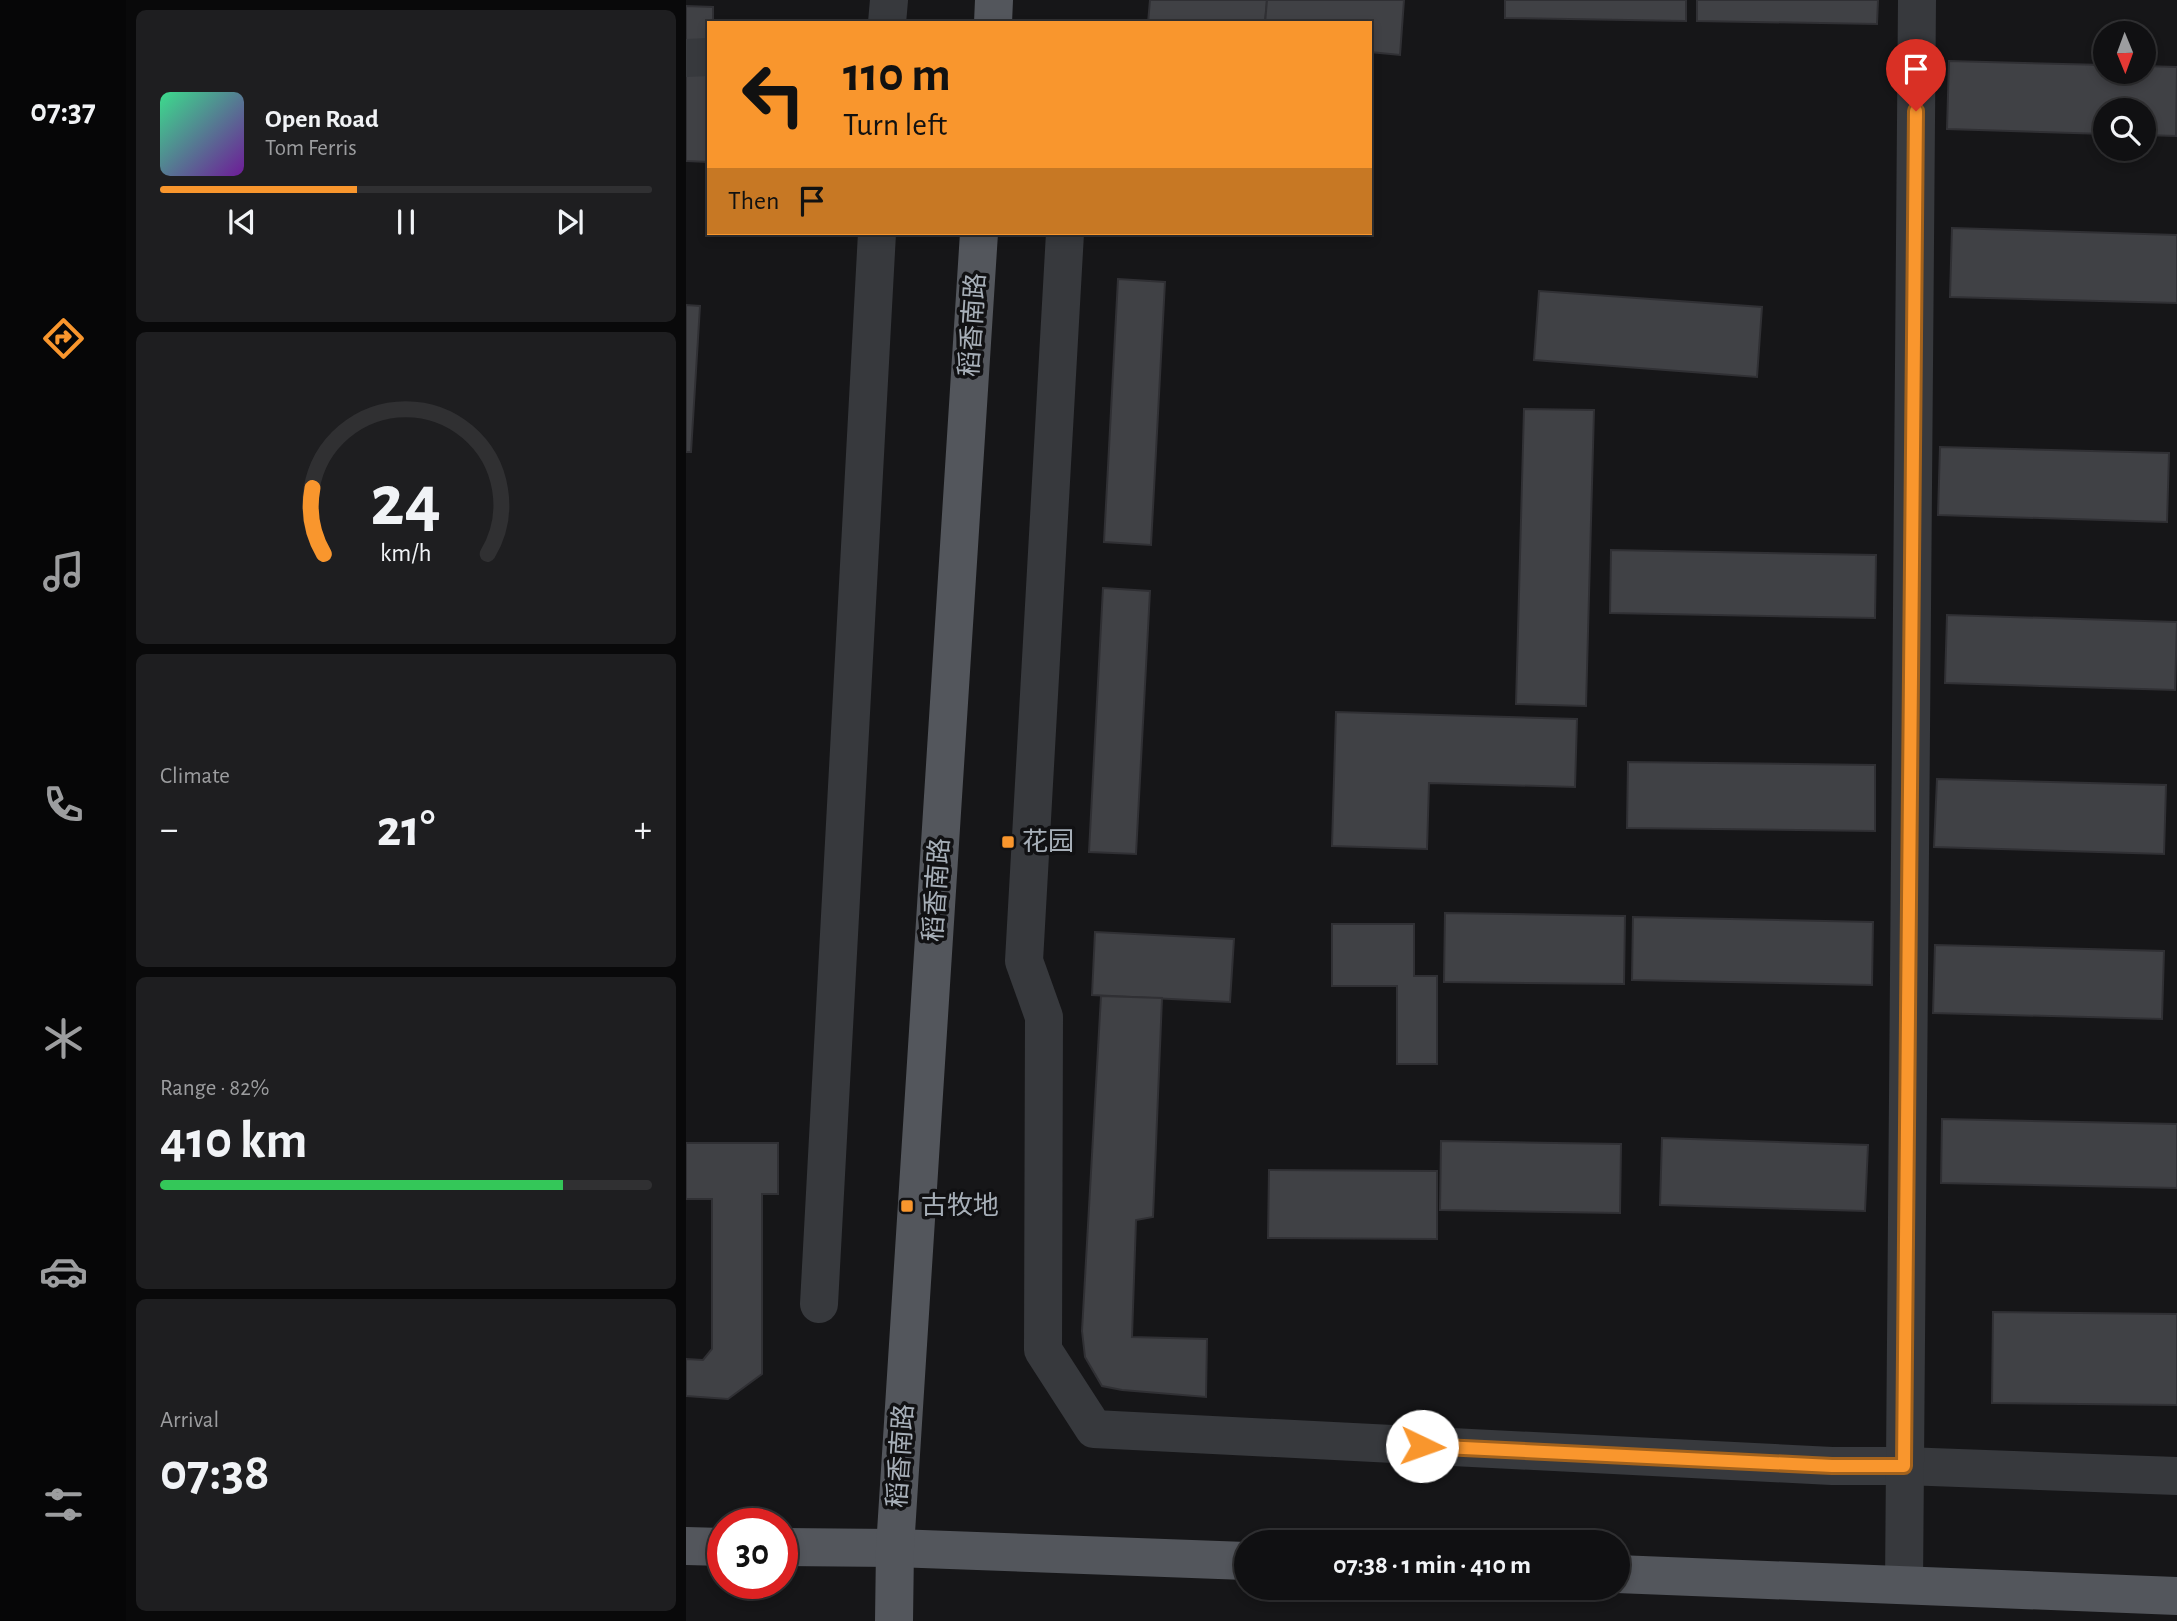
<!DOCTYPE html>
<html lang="en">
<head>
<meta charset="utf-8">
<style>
	body { margin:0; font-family:"Alegreya Sans","Noto Sans SC",sans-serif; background:#1e1e20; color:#f1f3f6; height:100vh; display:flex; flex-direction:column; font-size:26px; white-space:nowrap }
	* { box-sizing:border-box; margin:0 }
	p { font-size:23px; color:#9c9d9f }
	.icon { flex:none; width:38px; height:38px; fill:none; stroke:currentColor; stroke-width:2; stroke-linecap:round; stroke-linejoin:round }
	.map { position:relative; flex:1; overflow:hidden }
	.sheet { display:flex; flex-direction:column; gap:10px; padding:10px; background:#09090a; width:560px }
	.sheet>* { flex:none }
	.guide { position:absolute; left:21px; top:21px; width:665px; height:214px; border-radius:0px; box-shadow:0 4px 10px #0003,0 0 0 2px #303032; background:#f9962d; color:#111; overflow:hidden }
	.needle { width:46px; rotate:179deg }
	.fabs { position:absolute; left:1407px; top:21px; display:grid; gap:14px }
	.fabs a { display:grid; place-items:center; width:63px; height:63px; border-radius:50%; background:#101012; box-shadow:0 4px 10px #0003,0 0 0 2px #303032; font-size:35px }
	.speed { position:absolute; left:21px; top:1508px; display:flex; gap:14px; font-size:35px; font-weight:700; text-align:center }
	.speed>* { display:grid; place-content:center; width:91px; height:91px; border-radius:50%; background:#101012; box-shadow:0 4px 10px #0003,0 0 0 2px #303032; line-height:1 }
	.speed .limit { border:10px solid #d22; background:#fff; color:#111 }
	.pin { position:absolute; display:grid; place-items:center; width:60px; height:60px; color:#fff; margin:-72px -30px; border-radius:50% 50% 50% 0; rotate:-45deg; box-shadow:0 0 7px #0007 }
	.pin .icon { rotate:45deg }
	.me { position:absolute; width:77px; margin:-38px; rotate:93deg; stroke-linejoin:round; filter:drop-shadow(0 0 5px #0008) }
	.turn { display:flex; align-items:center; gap:24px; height:147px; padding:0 21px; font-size:32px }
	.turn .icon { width:91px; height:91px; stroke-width:2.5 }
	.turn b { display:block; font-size:49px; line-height:60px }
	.then { display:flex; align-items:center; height:66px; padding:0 21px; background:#0003; gap:14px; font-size:26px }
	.big { font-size:52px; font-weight:600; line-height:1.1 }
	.sheet .card { flex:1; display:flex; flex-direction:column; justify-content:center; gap:10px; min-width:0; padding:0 24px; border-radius:10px; background:#1e1e20 }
	.sheet .dial { align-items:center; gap:0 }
	.dial svg { height:182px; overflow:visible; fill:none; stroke:#303032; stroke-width:7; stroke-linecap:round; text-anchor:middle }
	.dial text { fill:#f1f3f6; stroke:none }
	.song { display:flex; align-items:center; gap:21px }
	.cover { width:84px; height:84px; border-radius:10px; background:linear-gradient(135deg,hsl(150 70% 55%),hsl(280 70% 35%)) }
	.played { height:7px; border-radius:4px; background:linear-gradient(90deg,#f9962d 40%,#303032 40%) }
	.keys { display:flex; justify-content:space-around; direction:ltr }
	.heat { display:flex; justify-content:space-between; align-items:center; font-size:38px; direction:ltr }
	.charge { height:10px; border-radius:5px; background:linear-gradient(90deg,#34c759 82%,#303032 0) }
	.trip { position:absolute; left:548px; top:1530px; width:396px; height:70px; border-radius:35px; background:#101012; box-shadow:0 4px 10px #0003,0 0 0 2px #303032; font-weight:600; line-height:70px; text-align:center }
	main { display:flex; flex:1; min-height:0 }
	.tabs { display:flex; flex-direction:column; width:126px; justify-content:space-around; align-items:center; background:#060607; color:#9c9d9f }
	.tabs .icon { width:49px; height:49px }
	.tabs .selected { color:#f9962d }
	.tabs b { font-size:32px; color:#f1f3f6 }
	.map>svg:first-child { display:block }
	.building { fill:#404145; stroke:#303034; stroke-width:2 }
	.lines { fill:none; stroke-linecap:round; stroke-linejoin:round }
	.minor { stroke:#37393d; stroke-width:38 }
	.major { stroke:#53565c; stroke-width:38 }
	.route-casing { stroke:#a2621d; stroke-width:18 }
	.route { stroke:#f9962d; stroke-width:12 }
	.poi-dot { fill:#f9962d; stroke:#111113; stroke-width:2.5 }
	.labels { text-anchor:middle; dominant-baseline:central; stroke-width:7; stroke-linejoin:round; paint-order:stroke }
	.street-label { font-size:26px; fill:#a7afb8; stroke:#111113 }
	.poi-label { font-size:26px; fill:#a7afb8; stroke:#111113; text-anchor:start }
</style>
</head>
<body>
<main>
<nav class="tabs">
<b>07:37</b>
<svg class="icon selected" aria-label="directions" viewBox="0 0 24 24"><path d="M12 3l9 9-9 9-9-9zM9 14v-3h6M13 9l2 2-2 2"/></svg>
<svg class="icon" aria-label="music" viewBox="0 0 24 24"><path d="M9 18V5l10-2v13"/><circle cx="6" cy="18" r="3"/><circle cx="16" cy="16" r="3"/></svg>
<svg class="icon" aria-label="phone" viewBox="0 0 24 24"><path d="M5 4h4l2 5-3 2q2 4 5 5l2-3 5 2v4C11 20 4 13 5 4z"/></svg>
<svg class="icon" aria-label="climate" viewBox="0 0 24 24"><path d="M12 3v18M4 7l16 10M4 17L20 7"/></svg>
<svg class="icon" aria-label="car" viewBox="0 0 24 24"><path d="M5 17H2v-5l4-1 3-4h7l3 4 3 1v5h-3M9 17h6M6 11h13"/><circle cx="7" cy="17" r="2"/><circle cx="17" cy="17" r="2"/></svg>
<svg class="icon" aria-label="filters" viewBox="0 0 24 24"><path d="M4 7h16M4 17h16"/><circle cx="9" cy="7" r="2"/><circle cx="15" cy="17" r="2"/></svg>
</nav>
<section class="sheet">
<div class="card">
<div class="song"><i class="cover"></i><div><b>Open Road</b><p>Tom Ferris</p></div></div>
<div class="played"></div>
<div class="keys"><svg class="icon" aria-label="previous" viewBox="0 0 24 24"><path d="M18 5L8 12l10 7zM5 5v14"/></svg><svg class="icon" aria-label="pause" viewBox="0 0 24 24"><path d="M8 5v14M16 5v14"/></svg><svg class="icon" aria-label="next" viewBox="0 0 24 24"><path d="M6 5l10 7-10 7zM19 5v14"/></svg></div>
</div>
<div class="card dial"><svg viewBox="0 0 100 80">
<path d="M14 69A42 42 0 1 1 86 69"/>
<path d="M14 69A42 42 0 0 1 9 40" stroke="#f9962d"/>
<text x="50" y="56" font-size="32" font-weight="700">24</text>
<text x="50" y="72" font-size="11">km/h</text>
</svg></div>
<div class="card"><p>Climate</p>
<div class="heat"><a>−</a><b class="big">21°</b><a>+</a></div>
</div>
<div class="card"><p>Range · 82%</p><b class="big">410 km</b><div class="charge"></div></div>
<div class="card"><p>Arrival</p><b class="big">07:38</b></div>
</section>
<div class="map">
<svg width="1491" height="1621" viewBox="0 0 1491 1621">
	<rect width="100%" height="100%" fill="#161618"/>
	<!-- building -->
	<g class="building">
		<polygon points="464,0 581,0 579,23 462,23"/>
		<polygon points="581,0 718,0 714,55 684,52 684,23 579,23"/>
		<polygon points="819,0 1000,0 1000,21 819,18"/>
		<polygon points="1011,0 1192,0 1191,24 1011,21"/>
		<polygon points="0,6 27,7 27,23 23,23 22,162 0,161"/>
		<polygon points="1263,61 1419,65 1419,72 1458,72 1458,66 1491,67 1490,136 1458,135 1458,110 1419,110 1419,134 1261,129"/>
		<polygon points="1266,228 1491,235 1491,303 1264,297"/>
		<polygon points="432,279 479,282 465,545 418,542"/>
		<polygon points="853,291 1076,307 1071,377 848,360"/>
		<polygon points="0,305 14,306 5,452 0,452"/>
		<polygon points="838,409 908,410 900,706 830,704"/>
		<polygon points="1254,447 1483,453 1481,522 1252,515"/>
		<polygon points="925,550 1190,555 1189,618 924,613"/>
		<polygon points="417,588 464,591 450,854 403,852"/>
		<polygon points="1261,615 1491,622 1489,690 1259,683"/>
		<polygon points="650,712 891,719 889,787 743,783 741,849 646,846"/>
		<polygon points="942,762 1189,765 1189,831 941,828"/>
		<polygon points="1251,779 1480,785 1478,854 1248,847"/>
		<polygon points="759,913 939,916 938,984 758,982"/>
		<polygon points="947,917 1187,922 1186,985 946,980"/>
		<polygon points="646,924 728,924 728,976 751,976 751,1064 711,1064 711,986 646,986"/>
		<polygon points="409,932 548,939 544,1002 406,995"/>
		<polygon points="1249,945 1478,951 1476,1019 1247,1013"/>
		<polygon points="415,996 476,998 467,1217 450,1220 446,1337 521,1339 520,1397 436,1390 416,1386 399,1357 396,1331"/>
		<polygon points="1256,1119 1491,1124 1491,1188 1255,1183"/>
		<polygon points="976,1138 1182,1145 1179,1211 974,1205"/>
		<polygon points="755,1141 935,1144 934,1213 754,1210"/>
		<polygon points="0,1143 92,1143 92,1194 76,1194 76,1374 42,1399 0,1396 0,1359 17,1360 26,1349 26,1199 0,1199"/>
		<polygon points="583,1170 751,1171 751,1239 582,1238"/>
		<polygon points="1307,1312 1491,1314 1491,1405 1306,1403"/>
	</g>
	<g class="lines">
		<!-- minor -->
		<g class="minor">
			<polyline points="201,23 203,0"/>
			<polyline points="0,58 23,57"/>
			<polyline points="379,233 338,961 358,1017 357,1350 408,1429 1146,1466 1218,1466 1491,1476"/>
			<polyline points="133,1304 191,233"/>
			<polyline points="1218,1585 1231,0"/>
		</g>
		<!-- major -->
		<g class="major">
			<polyline points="307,23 308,0"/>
			<polyline points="0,1546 37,1547"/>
			<polyline points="96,1547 209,1548 560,1561"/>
			<polyline points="931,1574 1491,1596"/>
			<polyline points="208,1621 209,1548 293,233"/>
		</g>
	</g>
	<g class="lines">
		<defs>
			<polyline id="route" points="736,1446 1146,1466 1218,1466 1230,111"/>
		</defs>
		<!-- route casing -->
		<use href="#route" class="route-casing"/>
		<!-- route -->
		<use href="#route" class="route"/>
	</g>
	<!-- markers -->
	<g class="poi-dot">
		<rect x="315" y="835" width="14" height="14" rx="3.5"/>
		<rect x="214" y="1199" width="14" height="14" rx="3.5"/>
	</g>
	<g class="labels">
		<!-- street labels -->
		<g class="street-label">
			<text transform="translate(287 325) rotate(-86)">稻香南路</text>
			<text transform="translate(251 890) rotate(-86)">稻香南路</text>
			<text transform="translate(215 1456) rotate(-86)">稻香南路</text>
		</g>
		<!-- poi labels -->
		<g class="poi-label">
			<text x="336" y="842">花园</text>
			<text x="235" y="1206">古牧地</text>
		</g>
	</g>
</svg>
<div class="fabs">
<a><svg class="needle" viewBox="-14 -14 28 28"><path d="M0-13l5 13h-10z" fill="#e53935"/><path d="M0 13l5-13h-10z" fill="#9c9d9f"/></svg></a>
<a><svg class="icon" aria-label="search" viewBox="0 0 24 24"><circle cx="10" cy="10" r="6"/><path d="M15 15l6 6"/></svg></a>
</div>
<div class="speed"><div class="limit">30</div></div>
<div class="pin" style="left:1230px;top:111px;background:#d93025"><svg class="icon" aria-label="arrive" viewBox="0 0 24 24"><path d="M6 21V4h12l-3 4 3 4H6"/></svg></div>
<svg class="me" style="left:736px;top:1446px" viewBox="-20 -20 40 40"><circle r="19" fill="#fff"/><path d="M0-13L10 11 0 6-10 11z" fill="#f9962d"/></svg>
<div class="trip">07:38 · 1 min · 410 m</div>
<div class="guide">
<div class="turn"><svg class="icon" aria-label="left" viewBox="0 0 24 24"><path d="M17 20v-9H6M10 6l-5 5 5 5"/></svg><div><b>110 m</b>Turn left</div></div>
<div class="then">Then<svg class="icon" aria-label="arrive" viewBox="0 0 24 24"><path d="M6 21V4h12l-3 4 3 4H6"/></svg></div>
</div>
</div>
</main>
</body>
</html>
